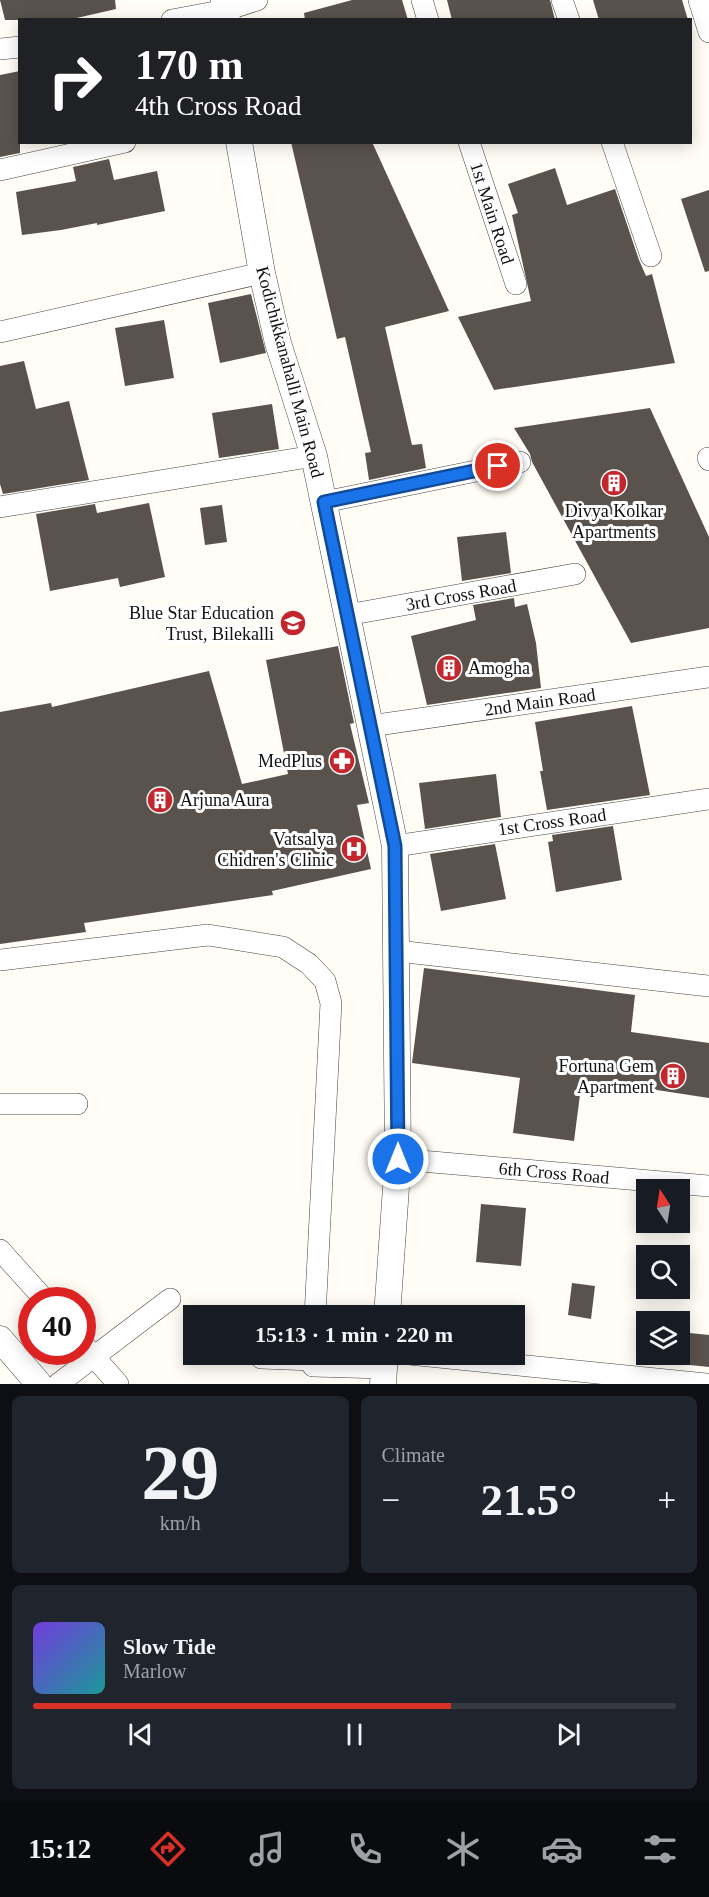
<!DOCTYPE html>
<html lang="en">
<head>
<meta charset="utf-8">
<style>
	body { margin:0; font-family:"Times New Roman",serif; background:#20242c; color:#f1f3f6; height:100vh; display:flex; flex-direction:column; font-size:22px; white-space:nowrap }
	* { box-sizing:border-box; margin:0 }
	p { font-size:20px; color:#9ea1a6 }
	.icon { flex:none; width:33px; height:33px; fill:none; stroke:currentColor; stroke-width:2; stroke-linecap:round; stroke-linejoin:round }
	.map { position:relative; height:1384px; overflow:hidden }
	.details { display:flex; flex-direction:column; gap:12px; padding:12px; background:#0d0f14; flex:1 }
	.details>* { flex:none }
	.banner { position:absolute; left:18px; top:18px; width:674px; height:126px; border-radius:0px; box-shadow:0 3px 15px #0003; background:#202124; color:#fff; overflow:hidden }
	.needle { width:39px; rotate:348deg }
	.controls { position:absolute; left:636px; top:1179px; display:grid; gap:12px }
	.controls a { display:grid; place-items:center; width:54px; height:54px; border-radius:0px; background:#171b24; box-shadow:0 3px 15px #0003; font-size:30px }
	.speed { position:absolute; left:18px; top:1287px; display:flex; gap:12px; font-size:30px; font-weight:700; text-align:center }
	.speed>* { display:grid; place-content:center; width:78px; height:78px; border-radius:50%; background:#171b24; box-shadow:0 3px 15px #0003; line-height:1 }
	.speed .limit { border:9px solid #d22; background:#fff; color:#111 }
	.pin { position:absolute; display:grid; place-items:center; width:51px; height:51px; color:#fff; margin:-26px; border:3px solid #fff; border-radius:50%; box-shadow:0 2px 6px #0007 }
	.me { position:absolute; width:66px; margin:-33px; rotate:0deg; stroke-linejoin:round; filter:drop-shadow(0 0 4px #0008) }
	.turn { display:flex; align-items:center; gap:21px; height:126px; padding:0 18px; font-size:27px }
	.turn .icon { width:78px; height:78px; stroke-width:2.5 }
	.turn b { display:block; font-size:42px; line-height:51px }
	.big { font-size:45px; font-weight:800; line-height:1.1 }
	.details .card { flex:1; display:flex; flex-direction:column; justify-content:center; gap:9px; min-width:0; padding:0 21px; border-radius:9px; background:#20242c }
	.details .dial { align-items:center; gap:0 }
	.dial b { font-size:78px; line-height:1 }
	.song { display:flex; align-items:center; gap:18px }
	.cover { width:72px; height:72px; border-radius:9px; background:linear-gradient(135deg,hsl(260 70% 55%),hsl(180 70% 35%)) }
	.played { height:6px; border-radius:3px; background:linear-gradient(90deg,#d93025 65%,#363941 65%) }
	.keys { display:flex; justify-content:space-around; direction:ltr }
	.heat { display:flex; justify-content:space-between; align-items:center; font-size:33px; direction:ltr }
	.details .tiles { flex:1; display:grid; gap:12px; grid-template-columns:1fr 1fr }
	.card:last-child { grid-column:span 2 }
	.trip { position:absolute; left:183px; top:1305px; width:342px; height:60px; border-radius:0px; background:#171b24; box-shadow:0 3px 15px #0003; font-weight:800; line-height:60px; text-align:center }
	.dock { display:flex; height:96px; justify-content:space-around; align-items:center; background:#090b0e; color:#9ea1a6 }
	.dock .icon { width:42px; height:42px }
	.dock .active { color:#d93025 }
	.dock b { font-size:27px; color:#f1f3f6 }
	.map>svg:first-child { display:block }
	.building { fill:#5a524d }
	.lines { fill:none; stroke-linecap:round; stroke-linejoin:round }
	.minor-casing { stroke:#444; stroke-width:22 }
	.tertiary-casing { stroke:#444; stroke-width:27 }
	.minor { stroke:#fff; stroke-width:21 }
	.tertiary { stroke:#fff; stroke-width:26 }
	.route-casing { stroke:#114b97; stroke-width:15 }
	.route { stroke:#1a73e8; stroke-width:10 }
	.labels { text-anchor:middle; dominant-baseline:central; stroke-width:6; stroke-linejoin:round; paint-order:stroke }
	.street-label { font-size:18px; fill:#111; stroke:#fff }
	.poi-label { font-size:18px; fill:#111; stroke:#fff; text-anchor:end }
</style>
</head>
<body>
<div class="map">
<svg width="709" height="1384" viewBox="0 0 709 1384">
	<rect width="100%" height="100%" fill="#fffdf5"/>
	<!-- building -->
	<g class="building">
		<polygon points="0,0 115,0 116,9 68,20 5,20"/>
		<polygon points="352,0 402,0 408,20 305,20 304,13"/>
		<polygon points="447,0 550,0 555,20 452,20"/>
		<polygon points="593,0 682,0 688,20 599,20"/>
		<polygon points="20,71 20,153 0,157 0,75"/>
		<polygon points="291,142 372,142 449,311 385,327 412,445 422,444 426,468 369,480 365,453 371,452 345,337 337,339"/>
		<polygon points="109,159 114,180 157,171 165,211 97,225 97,223 61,230 22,235 16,192 76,181 73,167"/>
		<polygon points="555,168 567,205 615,189 639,260 646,276 652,274 675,363 494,390 458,317 531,301 512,215 518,213 508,184"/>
		<polygon points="709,190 709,271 705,272 681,199"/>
		<polygon points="251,294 266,353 220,363 208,303"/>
		<polygon points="164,320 174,378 125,386 115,328"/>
		<polygon points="24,361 36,409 69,401 89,480 3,494 0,484 0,366"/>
		<polygon points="272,404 279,449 219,458 212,413"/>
		<polygon points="650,408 709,537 709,628 631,643 532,462 530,454 514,428"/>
		<polygon points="149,503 165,577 120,587 118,578 50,591 36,514 95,504 97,513"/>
		<polygon points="222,505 227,542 205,545 200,508"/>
		<polygon points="506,532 511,573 462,581 457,537"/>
		<polygon points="514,598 515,607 527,604 536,643 541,688 427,705 411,636 476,620 473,605"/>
		<polygon points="338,646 354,723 350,724 369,803 357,805 371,869 272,891 273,895 84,923 86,932 0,944 0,712 51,703 52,707 209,671 242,784 288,774 266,660"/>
		<polygon points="632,706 650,795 547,810 540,771 543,771 535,722"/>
		<polygon points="496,774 501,817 425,829 419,783"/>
		<polygon points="613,826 622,880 556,892 548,842 553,841 552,835"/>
		<polygon points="495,844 506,899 441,911 430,854"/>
		<polygon points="424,968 635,995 631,1032 709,1043 709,1098 624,1085 623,1093 581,1087 574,1141 513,1133 520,1078 412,1063"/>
		<polygon points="481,1204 526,1208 521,1266 476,1262"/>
		<polygon points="572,1283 595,1286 591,1319 568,1315"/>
		<polygon points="680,1332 709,1335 709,1367 680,1364"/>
	</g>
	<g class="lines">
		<defs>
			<g id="minor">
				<polyline points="422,0 428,20"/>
				<polyline points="562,0 569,20"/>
				<polyline points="699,0 709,32"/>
				<polyline points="172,20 226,10 257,0"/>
				<polyline points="0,49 20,47"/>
				<polyline points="469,142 516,284"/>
				<polyline points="612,142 651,256"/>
				<polyline points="0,170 125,142"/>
				<polyline points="0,332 262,273"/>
				<polyline points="708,458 709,460"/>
				<polyline points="324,502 520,462"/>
				<polyline points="0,507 314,456"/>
				<polyline points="347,615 575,574"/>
				<polyline points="370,726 709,677"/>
				<polyline points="395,846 709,799"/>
				<polyline points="397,951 709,986"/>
				<polyline points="0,960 208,935 283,947 309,964 325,981 331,1003 315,1316"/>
				<polyline points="0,1104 77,1104"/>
				<polyline points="398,1159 709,1186"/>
				<polyline points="0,1250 45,1300"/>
				<polyline points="82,1343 118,1384"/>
				<polyline points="409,1354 706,1384"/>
				<polyline points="261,1358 313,1360"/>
				<polyline points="313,1366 384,1368"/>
				<polyline points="58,1384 170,1299"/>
			</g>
			<g id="tertiary">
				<polyline points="224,0 227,20"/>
				<polyline points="239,142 262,273 278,343 314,456 395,846 398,1159 387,1316"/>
				<polyline points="0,1339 39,1384"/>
				<polyline points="383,1384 385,1354"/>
			</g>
		</defs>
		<!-- minor casing -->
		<use href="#minor" class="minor-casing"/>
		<!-- tertiary casing -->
		<use href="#tertiary" class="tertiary-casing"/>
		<!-- minor -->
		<use href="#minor" class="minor"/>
		<!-- tertiary -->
		<use href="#tertiary" class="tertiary"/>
	</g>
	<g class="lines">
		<defs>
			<polyline id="route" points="398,1159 395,846 324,502 498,466"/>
		</defs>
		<!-- route casing -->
		<use href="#route" class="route-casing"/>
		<!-- route -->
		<use href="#route" class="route"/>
	</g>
	<!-- icons -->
	<defs>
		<symbol id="building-disc" viewBox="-11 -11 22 22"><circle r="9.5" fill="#c4262e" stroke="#fff"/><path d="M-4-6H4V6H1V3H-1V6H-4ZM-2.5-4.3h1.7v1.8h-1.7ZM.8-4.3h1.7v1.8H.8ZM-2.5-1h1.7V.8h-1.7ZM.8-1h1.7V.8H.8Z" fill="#fff"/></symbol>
		<symbol id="school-disc" viewBox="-11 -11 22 22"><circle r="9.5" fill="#c4262e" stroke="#fff"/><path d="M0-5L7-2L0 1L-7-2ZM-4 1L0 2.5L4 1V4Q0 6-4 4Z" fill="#fff"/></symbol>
		<symbol id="pharmacy-disc" viewBox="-11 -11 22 22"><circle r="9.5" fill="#c4262e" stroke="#fff"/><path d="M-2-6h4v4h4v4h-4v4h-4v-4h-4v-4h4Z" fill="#fff"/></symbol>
		<symbol id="hospital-disc" viewBox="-11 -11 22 22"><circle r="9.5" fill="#c4262e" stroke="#fff"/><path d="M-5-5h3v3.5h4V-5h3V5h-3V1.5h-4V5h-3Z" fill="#fff"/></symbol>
	</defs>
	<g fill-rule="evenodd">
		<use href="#building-disc" x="599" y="468" width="30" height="30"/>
		<use href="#school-disc" x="278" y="608" width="30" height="30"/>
		<use href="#building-disc" x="434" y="653" width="30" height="30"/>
		<use href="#pharmacy-disc" x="327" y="746" width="30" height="30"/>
		<use href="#building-disc" x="145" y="785" width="30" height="30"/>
		<use href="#hospital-disc" x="339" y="834" width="30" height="30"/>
		<use href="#building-disc" x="658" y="1061" width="30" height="30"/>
	</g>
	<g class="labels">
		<!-- street labels -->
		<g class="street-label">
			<text transform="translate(492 213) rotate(72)">1st Main Road</text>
			<text transform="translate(290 372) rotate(75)">Kodichikkanahalli Main Road</text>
			<text transform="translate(461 595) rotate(-10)">3rd Cross Road</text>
			<text transform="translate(540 702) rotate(-8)">2nd Main Road</text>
			<text transform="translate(552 822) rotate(-8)">1st Cross Road</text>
			<text transform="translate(554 1173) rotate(5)">6th Cross Road</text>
		</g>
		<!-- poi labels -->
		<g class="poi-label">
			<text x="614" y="511" text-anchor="middle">Divya Kolkar<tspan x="614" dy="21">Apartments</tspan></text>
			<text x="274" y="613">Blue Star Education<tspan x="274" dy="21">Trust, Bilekalli</tspan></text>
			<text x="468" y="668" text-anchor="start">Amogha</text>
			<text x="322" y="761">MedPlus</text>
			<text x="180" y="800" text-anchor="start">Arjuna Aura</text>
			<text x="334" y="839">Vatsalya<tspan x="334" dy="21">Chidren's Clinic</tspan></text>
			<text x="654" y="1066">Fortuna Gem<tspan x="654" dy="21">Apartment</tspan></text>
		</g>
	</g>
</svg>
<div class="controls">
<a><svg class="needle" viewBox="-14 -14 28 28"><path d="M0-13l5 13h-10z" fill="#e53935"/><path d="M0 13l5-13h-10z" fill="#9ea1a6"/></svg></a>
<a><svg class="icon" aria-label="search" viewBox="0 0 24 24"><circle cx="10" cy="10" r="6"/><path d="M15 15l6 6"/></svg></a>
<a><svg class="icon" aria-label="layers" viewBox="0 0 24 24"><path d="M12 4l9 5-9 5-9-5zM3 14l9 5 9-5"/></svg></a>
</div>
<div class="speed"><div class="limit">40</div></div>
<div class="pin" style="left:498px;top:466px;background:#d93025"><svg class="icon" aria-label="arrive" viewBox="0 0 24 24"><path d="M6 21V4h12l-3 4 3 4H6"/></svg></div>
<svg class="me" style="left:398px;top:1159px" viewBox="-20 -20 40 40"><circle r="17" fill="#1a73e8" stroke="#fff" stroke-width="3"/><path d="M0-11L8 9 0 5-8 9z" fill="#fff"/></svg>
<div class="trip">15:13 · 1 min · 220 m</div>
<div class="banner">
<div class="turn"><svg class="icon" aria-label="right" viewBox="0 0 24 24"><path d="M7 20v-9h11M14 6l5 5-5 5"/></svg><div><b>170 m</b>4th Cross Road</div></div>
</div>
</div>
<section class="details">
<div class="tiles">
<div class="card dial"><b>29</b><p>km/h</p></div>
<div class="card"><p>Climate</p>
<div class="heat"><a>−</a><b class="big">21.5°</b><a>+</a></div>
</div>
<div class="card">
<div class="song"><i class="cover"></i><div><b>Slow Tide</b><p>Marlow</p></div></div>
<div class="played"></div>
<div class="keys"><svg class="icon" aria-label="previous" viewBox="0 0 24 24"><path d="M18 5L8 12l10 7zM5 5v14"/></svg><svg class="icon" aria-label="pause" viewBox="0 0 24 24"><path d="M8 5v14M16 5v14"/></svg><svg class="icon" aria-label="next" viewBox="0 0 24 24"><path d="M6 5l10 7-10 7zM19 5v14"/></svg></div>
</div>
</div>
</section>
<nav class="dock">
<b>15:12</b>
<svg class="icon active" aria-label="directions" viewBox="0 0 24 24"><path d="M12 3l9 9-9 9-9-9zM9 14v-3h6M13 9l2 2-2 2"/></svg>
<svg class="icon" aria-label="music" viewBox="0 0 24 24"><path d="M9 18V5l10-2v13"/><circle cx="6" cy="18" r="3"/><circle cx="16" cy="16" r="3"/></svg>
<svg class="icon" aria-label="phone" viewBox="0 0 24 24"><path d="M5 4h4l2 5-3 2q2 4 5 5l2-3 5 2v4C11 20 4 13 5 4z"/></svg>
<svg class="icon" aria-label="climate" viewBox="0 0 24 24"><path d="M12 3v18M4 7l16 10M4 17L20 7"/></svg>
<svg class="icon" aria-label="car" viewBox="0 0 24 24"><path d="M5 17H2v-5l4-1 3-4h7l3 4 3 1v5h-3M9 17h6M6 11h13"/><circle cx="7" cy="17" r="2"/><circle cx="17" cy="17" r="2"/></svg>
<svg class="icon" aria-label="filters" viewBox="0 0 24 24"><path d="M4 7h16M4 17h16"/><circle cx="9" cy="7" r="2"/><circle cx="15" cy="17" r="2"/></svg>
</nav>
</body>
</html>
